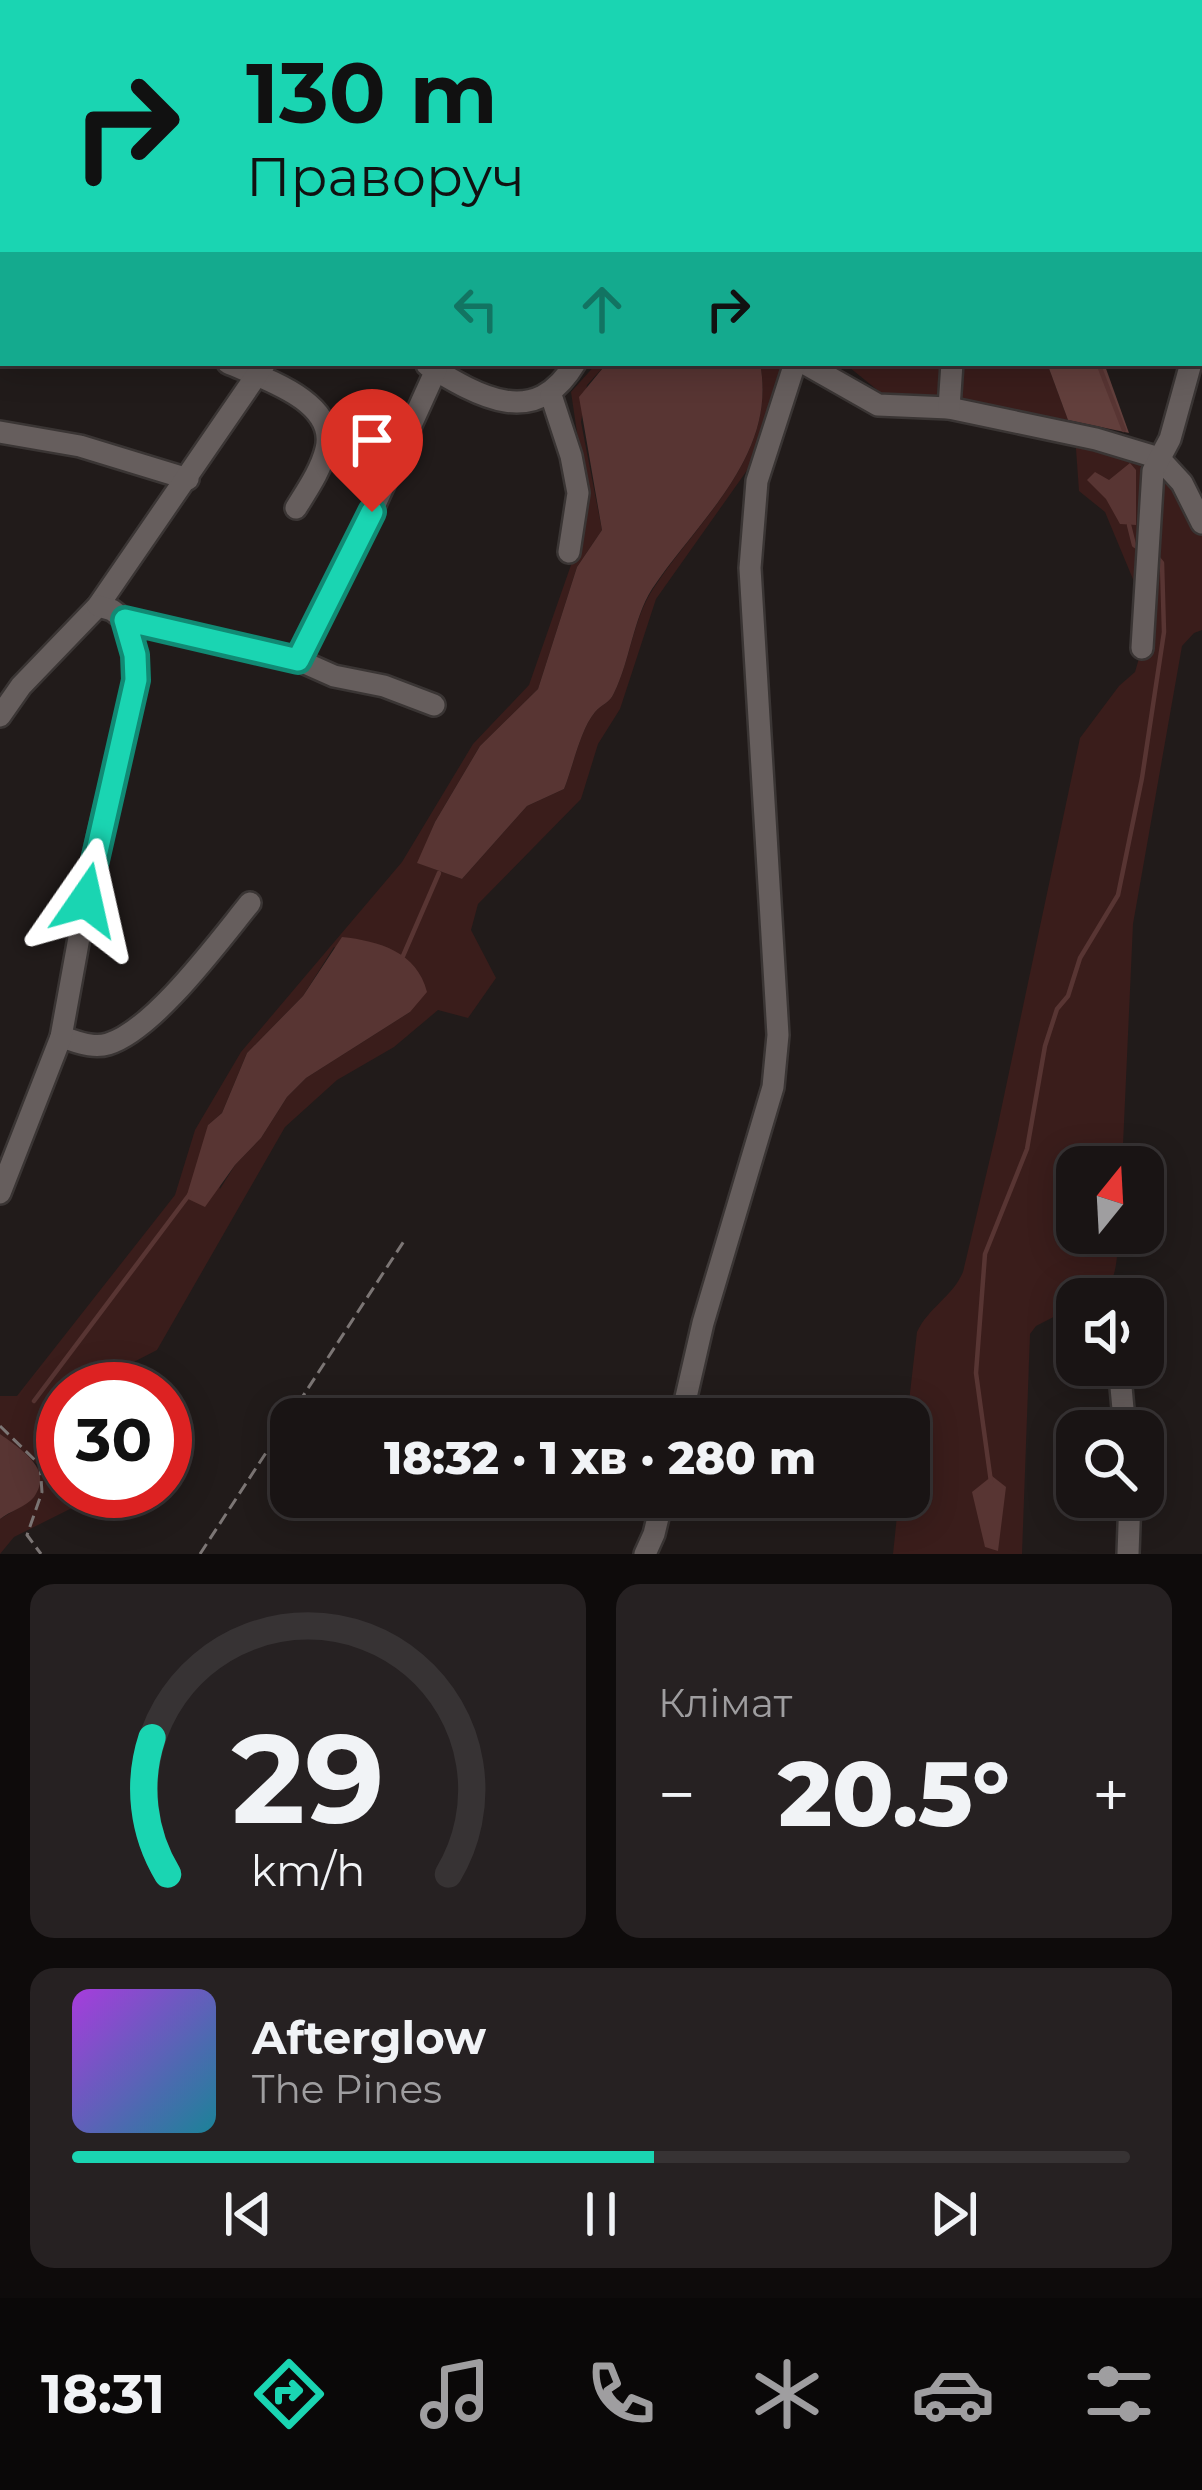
<!DOCTYPE html>
<html lang="uk">
<head>
<meta charset="utf-8">
<style>
	body { margin:0; font-family:Montserrat,sans-serif; background:#262122; color:#f1f3f6; height:100vh; display:flex; flex-direction:column; font-size:45px; white-space:nowrap }
	* { box-sizing:border-box; margin:0 }
	p { font-size:39px; color:#9f9ea0 }
	.icon { flex:none; width:66px; height:66px; fill:none; stroke:currentColor; stroke-width:2; stroke-linecap:round; stroke-linejoin:round }
	.map { position:relative; height:1554px; overflow:hidden }
	.panel { display:flex; flex-direction:column; gap:30px; padding:30px; background:#0e0b0b; flex:1 }
	.panel>* { flex:none }
	.top-card { position:absolute; left:0px; top:0px; width:1203px; height:366px; box-shadow:0 6px 30px #0003,0 0 0 3px #373334; background:#1ad5b2; color:#111; overflow:hidden }
	.needle { width:78px; rotate:18deg }
	.tools { position:absolute; left:1056px; top:1146px; display:grid; gap:24px }
	.tools a { display:grid; place-items:center; width:108px; height:108px; border-radius:24px; background:#191414; box-shadow:0 6px 30px #0003,0 0 0 3px #373334; font-size:60px }
	.speed { position:absolute; left:36px; top:1362px; display:flex; gap:24px; font-size:60px; font-weight:700; text-align:center }
	.speed>* { display:grid; place-content:center; width:156px; height:156px; border-radius:50%; background:#191414; box-shadow:0 6px 30px #0003,0 0 0 3px #373334; line-height:1 }
	.speed .limit { border:18px solid #d22; background:#fff; color:#111 }
	.pin { position:absolute; display:grid; place-items:center; width:102px; height:102px; color:#fff; margin:-123px -51px; border-radius:50% 50% 50% 0; rotate:-45deg; box-shadow:0 0 12px #0007 }
	.pin .icon { rotate:45deg }
	.me { position:absolute; width:132px; margin:-66px; rotate:11deg; stroke-linejoin:round; filter:drop-shadow(0 0 9px #0008) }
	.turn { display:flex; align-items:center; gap:42px; height:252px; padding:0 48px; font-size:54px }
	.turn .icon { width:156px; height:156px; stroke-width:2.5 }
	.turn b { display:block; font-size:84px; line-height:102px }
	.lanes { display:flex; align-items:center; height:114px; padding:0 48px; background:#0003; justify-content:center; gap:60px; direction:ltr }
	.lanes .off { opacity:.35 }
	.big { font-size:90px; font-weight:800; line-height:1.1 }
	.panel .card { flex:1; display:flex; flex-direction:column; justify-content:center; gap:18px; min-width:0; padding:0 42px; border-radius:24px; background:#262122 }
	.panel .dial { align-items:center; gap:0 }
	.dial svg { height:312px; overflow:visible; fill:none; stroke:#373334; stroke-width:7; stroke-linecap:round; text-anchor:middle }
	.dial text { fill:#f1f3f6; stroke:none }
	.song { display:flex; align-items:center; gap:36px }
	.cover { width:144px; height:144px; border-radius:18px; background:linear-gradient(135deg,hsl(280 70% 55%),hsl(190 70% 35%)) }
	.played { height:12px; border-radius:6px; background:linear-gradient(90deg,#1ad5b2 55%,#373334 55%) }
	.keys { display:flex; justify-content:space-around; direction:ltr }
	.heat { display:flex; justify-content:space-between; align-items:center; font-size:66px; direction:ltr }
	.panel .tiles { flex:1; display:grid; gap:30px; grid-template-columns:1fr 1fr }
	.card:last-child { grid-column:span 2 }
	.trip { position:absolute; left:270px; top:1398px; width:660px; height:120px; border-radius:24px; background:#191414; box-shadow:0 6px 30px #0003,0 0 0 3px #373334; font-weight:800; line-height:120px; text-align:center }
	.dock { display:flex; height:192px; justify-content:space-around; align-items:center; background:#0a0808; color:#9f9ea0 }
	.dock .icon { width:84px; height:84px }
	.dock .on { color:#1ad5b2 }
	.dock b { font-size:54px; color:#f1f3f6 }
	.map>svg:first-child { display:block }
	.green { fill:#3a1d1b; fill-rule:evenodd }
	.forest { fill:#623f3c }
	.water { fill:#583533 }
	.lines { fill:none; stroke-linecap:round; stroke-linejoin:round }
	.stream { stroke:#583533; stroke-width:4.5 }
	.minor-casing { stroke:#3a3534; stroke-width:26 }
	.path { stroke:#7c7675; stroke-width:3; stroke-dasharray:12 6; stroke-linecap:butt }
	.minor { stroke:#665e5d; stroke-width:21 }
	.route-casing { stroke:#118a74; stroke-width:30 }
	.route { stroke:#1ad5b2; stroke-width:21 }
</style>
</head>
<body>
<div class="map">
<svg width="1202" height="1554" viewBox="0 0 1202 1554">
	<rect width="100%" height="100%" fill="#211b1a"/>
	<!-- green -->
	<g class="green">
		<path d="M 597,363 L 607,363 L 587,385 L 581,422 L 602,530 L 577,567 L 538,689 L 480,746 L 435,822 L 418,863 L 462,879 L 527,806 L 564,789 C 573,767 580,730 595,712 C 602,704 610,703 614,693 C 630,661 633,619 653,589 C 698,520 778,455 760,363 L 781,363 L 784,376 L 748,469 L 656,599 L 620,709 L 598,744 L 581,799 L 478,904 L 471,930 L 496,978 L 468,1018 L 438,1010 L 394,1047 L 337,1080 L 285,1127 L 157,1350 L 124,1367 L 104,1389 L 63,1389 L 63,1491 L 92,1491 L 94,1497 L 14,1537 L 0,1554 L 0,1519 L 25,1504 L 38,1465 L 0,1434 L 0,1396 L 17,1396 L 175,1195 L 195,1130 L 241,1052 L 402,862 L 473,744 L 529,685 L 571,565 L 586,493 L 571,392 ZM 334,947 L 410,1012 L 306,1078 L 287,1097 L 261,1138 L 235,1165 L 220,1189 L 208,1125 L 222,1113 L 247,1053 L 303,996 Z"/>
		<polygon points="844,363 1047,363 1068,420 952,399 881,393"/>
		<path d="M 1075,435 L 1159,458 L 1202,523 L 1202,630 L 1194,633 L 1182,646 L 1133,924 L 1122,1167 L 1077,1167 L 1077,1233 L 1118,1233 C 1117,1265 1118,1299 1077,1299 L 1077,1305 L 1036,1326 L 1030,1334 L 1022,1554 L 893,1554 L 899,1497 L 909,1497 L 907,1419 L 917,1332 C 928,1308 953,1296 963,1272 L 997,1129 L 1080,738 L 1119,686 L 1135,672 L 1142,648 L 1145,608 L 1105,512 L 1079,491 Z"/>
	</g>
	<!-- forest -->
	<polygon class="forest" points="1047,363 1104,363 1129,433 1068,420"/>
	<!-- water -->
	<g class="water">
		<path d="M 607,363 L 760,363 C 778,455 698,520 652,589 C 633,619 630,661 614,693 C 610,703 602,704 595,712 C 580,730 573,767 564,789 L 527,806 L 462,879 L 417,863 L 435,822 L 480,746 L 538,689 L 577,567 L 602,530 L 579,397 Z"/>
		<polygon points="1130,463 1136,470 1136,525 1120,524 1106,499 1087,480 1095,472 1109,480"/>
		<path d="M 342,937 C 379,941 417,952 427,992 L 410,1012 L 306,1078 L 287,1097 L 261,1138 L 235,1165 L 205,1207 L 186,1198 L 208,1125 L 222,1113 L 247,1053 L 303,996 Z"/>
		<path d="M 0,1434 C 19,1448 55,1469 34,1497 C 26,1507 10,1511 0,1519 Z"/>
		<polygon points="992,1476 1006,1487 998,1551 985,1547 972,1492"/>
	</g>
	<g class="lines">
		<!-- stream -->
		<g class="stream">
			<polyline points="750,3 751,0"/>
			<polyline points="1060,3 1062,0"/>
			<polyline points="1098,363 1124,430"/>
			<polyline points="1129,525 1134,545 1142,550"/>
			<polyline points="403,956 439,873"/>
			<polyline points="34,1401 189,1195"/>
			<polyline points="991,1482 976,1373 985,1254 1027,1149 1045,1046 1057,1009 1068,996 1080,958 1118,895 1142,778 1164,632 1162,563 1157,557"/>
		</g>
		<defs>
			<g id="minor">
				<polyline points="808,0 808,3"/>
				<polyline points="920,0 920,3"/>
				<polyline points="468,3 470,0"/>
				<polyline points="0,272 3,273"/>
				<polyline points="1200,337 1202,334"/>
				<path d="M 228,363 C 262,378 338,401 326,449 C 321,470 307,490 296,508"/>
				<polyline points="804,363 878,405 949,408 1096,439 1159,458 1182,483 1202,523"/>
				<path d="M 427,365 C 480,397 535,430 575,363"/>
				<polyline points="551,395 571,456 578,493 569,552"/>
				<polyline points="949,408 952,363"/>
				<polyline points="0,432 80,446 188,479"/>
				<polyline points="125,620 298,660 334,676 384,686 434,705"/>
				<polyline points="1142,648 1153,471 1170,439 1191,363"/>
				<polyline points="298,660 372,511 436,370"/>
				<polyline points="0,716 21,686 98,606 265,363"/>
				<path d="M 61,1037 C 76,1041 92,1049 108,1044 C 154,1030 219,941 250,903"/>
				<polyline points="0,1193 61,1037 94,855 136,680 131,633 125,620 112,610 98,606"/>
				<polyline points="1119,1365 1125,1431"/>
				<polyline points="681,1419 703,1323 773,1087 778,1035 750,568 757,481 795,363"/>
				<polyline points="645,1554 654,1534 663,1497"/>
				<polyline points="1128,1554 1130,1497"/>
			</g>
		</defs>
		<!-- minor casing -->
		<use href="#minor" class="minor-casing"/>
		<!-- path -->
		<g class="path">
			<polyline points="0,1426 40,1465 42,1492 27,1535 41,1554"/>
			<polyline points="200,1554 406,1238"/>
		</g>
		<!-- minor -->
		<use href="#minor" class="minor"/>
	</g>
	<g class="lines">
		<defs>
			<polyline id="route" points="86,900 136,680 135,655 125,620 298,660 372,512"/>
		</defs>
		<!-- route casing -->
		<use href="#route" class="route-casing"/>
		<!-- route -->
		<use href="#route" class="route"/>
	</g>
</svg>
<div class="tools">
<a><svg class="needle" viewBox="-14 -14 28 28"><path d="M0-13l5 13h-10z" fill="#e53935"/><path d="M0 13l5-13h-10z" fill="#9f9ea0"/></svg></a>
<a><svg class="icon" aria-label="sound" viewBox="0 0 24 24"><path d="M4 9h4l5-4v14l-5-4H4zM17 9q2 3 0 6"/></svg></a>
<a><svg class="icon" aria-label="search" viewBox="0 0 24 24"><circle cx="10" cy="10" r="6"/><path d="M15 15l6 6"/></svg></a>
</div>
<div class="speed"><div class="limit">30</div></div>
<div class="pin" style="left:372px;top:512px;background:#d93025"><svg class="icon" aria-label="arrive" viewBox="0 0 24 24"><path d="M6 21V4h12l-3 4 3 4H6"/></svg></div>
<svg class="me" style="left:86px;top:900px" viewBox="-20 -20 40 40"><path d="M0-17L14 15 0 8-14 15z" fill="#1ad5b2" stroke="#fff" stroke-width="4"/></svg>
<div class="trip">18:32 · 1 хв · 280 m</div>
<div class="top-card">
<div class="turn"><svg class="icon" aria-label="right" viewBox="0 0 24 24"><path d="M7 20v-9h11M14 6l5 5-5 5"/></svg><div><b>130 m</b>Праворуч</div></div>
<div class="lanes"><svg class="icon off" aria-label="left" viewBox="0 0 24 24"><path d="M17 20v-9H6M10 6l-5 5 5 5"/></svg><svg class="icon off" aria-label="ahead" viewBox="0 0 24 24"><path d="M12 20V5M6 11l6-6 6 6"/></svg><svg class="icon" aria-label="right" viewBox="0 0 24 24"><path d="M7 20v-9h11M14 6l5 5-5 5"/></svg></div>
</div>
</div>
<section class="panel">
<div class="tiles">
<div class="card dial"><svg viewBox="0 0 100 80">
<path d="M14 69A42 42 0 1 1 86 69"/>
<path d="M14 69A42 42 0 0 1 10 34" stroke="#1ad5b2"/>
<text x="50" y="56" font-size="32" font-weight="700">29</text>
<text x="50" y="72" font-size="11">km/h</text>
</svg></div>
<div class="card"><p>Клімат</p>
<div class="heat"><a>−</a><b class="big">20.5°</b><a>+</a></div>
</div>
<div class="card">
<div class="song"><i class="cover"></i><div><b>Afterglow</b><p>The Pines</p></div></div>
<div class="played"></div>
<div class="keys"><svg class="icon" aria-label="previous" viewBox="0 0 24 24"><path d="M18 5L8 12l10 7zM5 5v14"/></svg><svg class="icon" aria-label="pause" viewBox="0 0 24 24"><path d="M8 5v14M16 5v14"/></svg><svg class="icon" aria-label="next" viewBox="0 0 24 24"><path d="M6 5l10 7-10 7zM19 5v14"/></svg></div>
</div>
</div>
</section>
<nav class="dock">
<b>18:31</b>
<svg class="icon on" aria-label="directions" viewBox="0 0 24 24"><path d="M12 3l9 9-9 9-9-9zM9 14v-3h6M13 9l2 2-2 2"/></svg>
<svg class="icon" aria-label="music" viewBox="0 0 24 24"><path d="M9 18V5l10-2v13"/><circle cx="6" cy="18" r="3"/><circle cx="16" cy="16" r="3"/></svg>
<svg class="icon" aria-label="phone" viewBox="0 0 24 24"><path d="M5 4h4l2 5-3 2q2 4 5 5l2-3 5 2v4C11 20 4 13 5 4z"/></svg>
<svg class="icon" aria-label="climate" viewBox="0 0 24 24"><path d="M12 3v18M4 7l16 10M4 17L20 7"/></svg>
<svg class="icon" aria-label="car" viewBox="0 0 24 24"><path d="M5 17H2v-5l4-1 3-4h7l3 4 3 1v5h-3M9 17h6M6 11h13"/><circle cx="7" cy="17" r="2"/><circle cx="17" cy="17" r="2"/></svg>
<svg class="icon" aria-label="filters" viewBox="0 0 24 24"><path d="M4 7h16M4 17h16"/><circle cx="9" cy="7" r="2"/><circle cx="15" cy="17" r="2"/></svg>
</nav>
</body>
</html>
